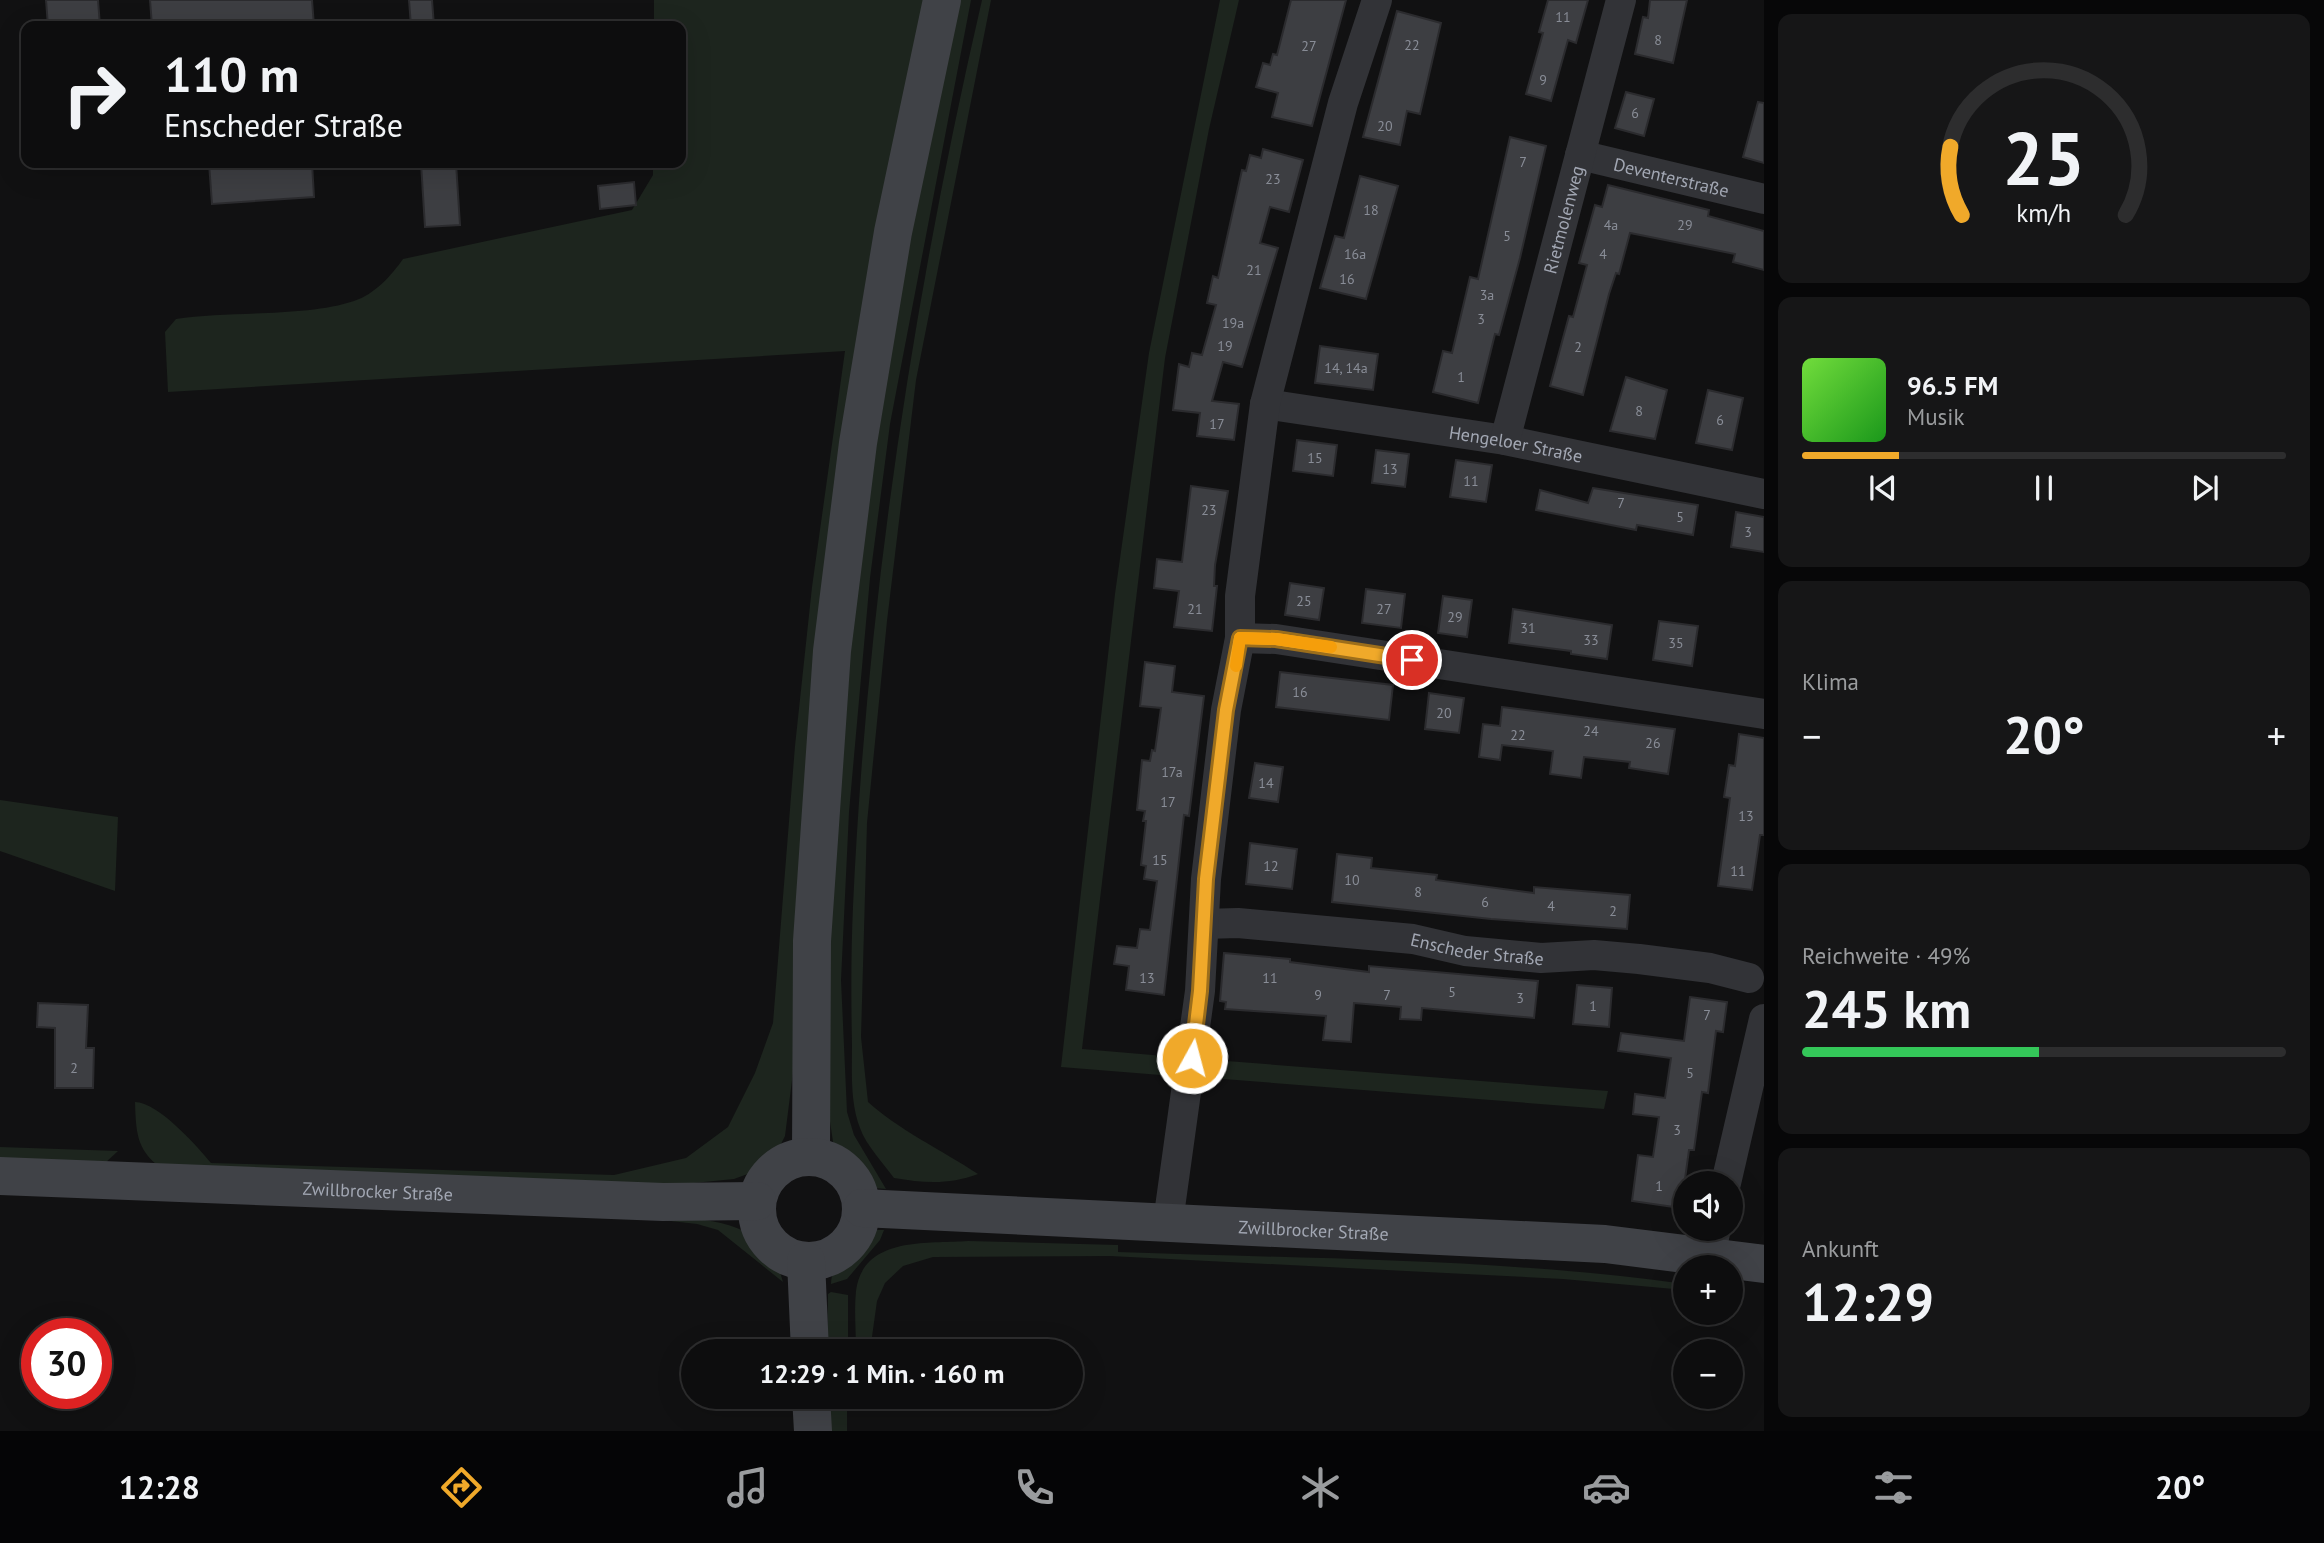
<!DOCTYPE html>
<html lang="de">
<head>
<meta charset="utf-8">
<style>
	body { margin:0; font-family:"PT Sans",sans-serif; background:#161617; color:#f1f3f6; height:100vh; display:flex; flex-direction:column; font-size:26px; white-space:nowrap }
	* { box-sizing:border-box; margin:0 }
	p { font-size:23px; color:#9a9c9e }
	.icon { flex:none; width:38px; height:38px; fill:none; stroke:currentColor; stroke-width:2; stroke-linecap:round; stroke-linejoin:round }
	.map { position:relative; flex:1; overflow:hidden }
	.drawer { display:flex; flex-direction:column; gap:14px; padding:14px; background:#070708; width:560px }
	.drawer>* { flex:none }
	.banner { position:absolute; left:21px; top:21px; width:665px; height:147px; border-radius:14px; box-shadow:0 7px 28px #0002,0 0 0 2px #2d2d2e; background:#0d0d0e; color:#f1f3f6; overflow:hidden }
	.tools { position:absolute; left:1673px; top:1171px; display:grid; gap:14px }
	.tools a { display:grid; place-items:center; width:70px; height:70px; border-radius:50%; background:#0d0d0e; box-shadow:0 7px 28px #0002,0 0 0 2px #2d2d2e; font-size:35px }
	.speed { position:absolute; left:21px; top:1318px; display:flex; gap:14px; font-size:35px; font-weight:700; text-align:center }
	.speed>* { display:grid; place-content:center; width:91px; height:91px; border-radius:50%; background:#0d0d0e; box-shadow:0 7px 28px #0002,0 0 0 2px #2d2d2e; line-height:1 }
	.speed .limit { border:10px solid #d22; background:#fff; color:#111 }
	.pin { position:absolute; display:grid; place-items:center; width:60px; height:60px; color:#fff; margin:-30px; border:4px solid #fff; border-radius:50%; box-shadow:0 2px 7px #0007 }
	.me { position:absolute; width:77px; margin:-38px; rotate:7deg; stroke-linejoin:round; filter:drop-shadow(0 0 5px #0008) }
	.turn { display:flex; align-items:center; gap:24px; height:147px; padding:0 28px; font-size:32px }
	.turn .icon { width:91px; height:91px; stroke-width:2.5 }
	.turn b { display:block; font-size:49px; line-height:60px }
	.big { font-size:52px; font-weight:800; line-height:1.1 }
	.drawer .card { flex:1; display:flex; flex-direction:column; justify-content:center; gap:10px; min-width:0; padding:0 24px; border-radius:14px; background:#161617 }
	.drawer .dial { align-items:center; gap:0 }
	.dial svg { height:182px; overflow:visible; fill:none; stroke:#2d2d2e; stroke-width:7; stroke-linecap:round; text-anchor:middle }
	.dial text { fill:#f1f3f6; stroke:none }
	.song { display:flex; align-items:center; gap:21px }
	.cover { width:84px; height:84px; border-radius:10px; background:linear-gradient(135deg,hsl(100 70% 55%),hsl(120 70% 35%)) }
	.played { height:7px; border-radius:4px; background:linear-gradient(90deg,#f0a92a 20%,#2d2d2e 20%) }
	.keys { display:flex; justify-content:space-around; direction:ltr }
	.heat { display:flex; justify-content:space-between; align-items:center; font-size:38px; direction:ltr }
	.charge { height:10px; border-radius:5px; background:linear-gradient(90deg,#34c759 49%,#2d2d2e 0) }
	.trip { position:absolute; left:681px; top:1339px; width:402px; height:70px; border-radius:35px; background:#0d0d0e; box-shadow:0 7px 28px #0002,0 0 0 2px #2d2d2e; font-weight:800; line-height:70px; text-align:center }
	.menu { display:flex; height:112px; justify-content:space-around; align-items:center; background:#050506; color:#9a9c9e }
	.menu .icon { width:49px; height:49px }
	.menu .active { color:#f0a92a }
	.menu b { font-size:32px; color:#f1f3f6 }
	main { display:flex; flex:1; min-height:0 }
	.map>svg:first-child { display:block }
	.green { fill:#1d251e }
	.building { fill:#3d3e42; stroke:#2b2b2e; stroke-width:2 }
	.lines { fill:none; stroke-linecap:round; stroke-linejoin:round }
	.street { stroke:#323337; stroke-width:30 }
	.secondary { stroke:#404247; stroke-width:38 }
	.route-casing { stroke:#9c6e1b; stroke-width:18 }
	.route { stroke:#f0a92a; stroke-width:12 }
	.slow { stroke:#f59e0b; stroke-width:12 }
	.labels { text-anchor:middle; dominant-baseline:central; stroke-width:7; stroke-linejoin:round; paint-order:stroke }
	.number-label { font-size:14px; fill:#898d97 }
	.street-label { font-size:18px; fill:#a2a7b3; stroke:#0c0c0d }
</style>
</head>
<body>
<main>
<div class="map">
<svg width="1764" height="1431" viewBox="0 0 1764 1431">
	<rect width="100%" height="100%" fill="#111112"/>
	<!-- green -->
	<g class="green">
		<path d="M 654,0 L 928,0 L 785,1136 L 777,1152 L 753,1172 L 734,1179 L 694,1183 L 584,1185 L 160,1167 C 136,1150 136,1130 135,1102 C 158,1102 197,1146 211,1163 L 614,1175 L 686,1158 L 728,1127 L 755,1073 L 773,1023 L 795,746 L 812,587 L 845,351 L 168,392 L 165,332 L 176,319 C 229,311 307,317 354,301 C 375,294 391,276 403,259 L 632,210 L 653,175 L 653,163 L 681,163 L 681,26 L 654,26 Z"/>
		<polygon points="955,0 971,0 890,424 870,578 849,812 841,980 847,1112 854,1135 886,1189 874,1188 861,1178 833,1142 824,1080 823,952 864,482"/>
		<path d="M 982,0 L 991,0 L 916,380 L 887,621 L 867,823 L 861,1037 L 868,1102 C 896,1128 943,1151 978,1174 C 949,1185 924,1183 894,1178 C 883,1163 866,1145 860,1128 C 850,1102 852,1072 852,1045 C 851,998 851,952 853,906 C 867,601 913,298 982,0 Z"/>
		<polygon points="1220,0 1239,0 1209,129 1165,358 1082,1049 1176,1057 1173,1076 1061,1067 1115,594 1149,353"/>
		<polygon points="0,800 118,817 115,891 0,851"/>
		<polygon points="1201,1059 1608,1091 1604,1109 1198,1077"/>
		<polygon points="0,1147 118,1151 105,1163 0,1161"/>
		<path d="M 635,1217 C 693,1219 764,1211 783,1282 L 718,1230 L 697,1224 Z"/>
		<path d="M 877,1230 L 884,1230 L 880,1240 L 847,1279 L 831,1284 C 832,1258 853,1239 877,1230 Z"/>
		<path d="M 968,1241 L 1118,1245 L 1118,1252 C 1306,1259 1498,1258 1685,1284 L 1685,1290 L 1563,1279 L 1110,1256 L 933,1257 L 903,1266 L 885,1283 L 877,1301 L 870,1351 L 856,1351 C 856,1331 854,1310 856,1291 C 863,1236 927,1244 968,1241 Z"/>
		<polygon points="831,1292 848,1295 848,1351 827,1351 828,1294"/>
		<rect x="828" y="1397" width="19" height="34"/>
	</g>
	<!-- building -->
	<g class="building">
		<polygon points="46,0 98,0 100,26 48,26"/>
		<polygon points="150,0 312,0 314,26 152,26"/>
		<polygon points="409,0 432,0 434,26 411,26"/>
		<polygon points="1291,0 1346,0 1312,126 1272,117 1278,93 1256,87 1263,63 1270,65 1273,54 1277,55"/>
		<polygon points="1548,0 1588,0 1576,43 1568,40 1551,101 1526,94 1543,33 1539,32"/>
		<polygon points="1650,0 1687,0 1673,63 1635,54 1643,17 1648,18"/>
		<polygon points="1397,11 1441,23 1420,114 1407,111 1400,145 1363,137"/>
		<polygon points="1626,92 1654,99 1644,136 1615,128"/>
		<polygon points="1758,102 1764,103 1764,163 1743,157"/>
		<polygon points="1510,137 1546,146 1520,258 1499,335 1495,334 1478,403 1433,392 1443,351 1452,353 1470,277 1478,279"/>
		<polygon points="1263,149 1303,160 1289,212 1270,207 1260,243 1278,248 1242,367 1223,362 1212,401 1239,404 1234,440 1197,436 1200,413 1173,410 1179,364 1189,367 1192,353 1202,355 1216,305 1207,303 1213,276 1218,278 1242,170 1246,171 1250,155 1261,158"/>
		<polygon points="209,163 312,163 314,197 212,204"/>
		<polygon points="421,163 456,163 460,225 425,227"/>
		<polygon points="1360,176 1398,186 1366,299 1320,288 1335,236 1344,238"/>
		<polygon points="634,182 636,205 600,209 598,186"/>
		<polygon points="1608,185 1709,210 1708,216 1764,231 1764,270 1733,262 1735,254 1630,233 1619,274 1616,273 1609,294 1583,395 1550,386 1569,316 1573,317 1587,265 1579,263 1595,205 1602,207"/>
		<polygon points="1320,346 1378,354 1373,390 1315,383"/>
		<polygon points="1626,377 1667,390 1655,439 1610,431"/>
		<polygon points="1708,390 1743,398 1732,450 1696,443"/>
		<polygon points="1297,440 1337,445 1333,476 1293,471"/>
		<polygon points="1376,450 1409,454 1405,487 1372,483"/>
		<polygon points="1456,460 1492,465 1486,502 1450,497"/>
		<polygon points="1191,486 1228,491 1215,565 1214,586 1217,586 1212,631 1174,627 1179,591 1154,588 1157,559 1182,562"/>
		<polygon points="1593,488 1698,505 1693,535 1637,525 1636,530 1536,510 1540,490 1588,503"/>
		<polygon points="1736,512 1764,517 1764,552 1731,547"/>
		<polygon points="1290,583 1324,588 1319,620 1285,615"/>
		<polygon points="1366,589 1405,594 1401,628 1362,623"/>
		<polygon points="1443,596 1472,600 1467,637 1438,633"/>
		<polygon points="1513,609 1612,625 1607,659 1571,654 1571,651 1509,643"/>
		<polygon points="1659,621 1698,626 1692,666 1653,660"/>
		<polygon points="1145,662 1175,666 1172,692 1204,696 1189,816 1184,815 1164,995 1126,990 1129,966 1114,964 1117,946 1137,948 1140,929 1150,930 1157,881 1144,879 1146,866 1141,865 1146,821 1143,821 1145,811 1137,810 1142,760 1150,761 1152,750 1155,751 1161,708 1140,706"/>
		<polygon points="1280,672 1393,685 1389,720 1276,707"/>
		<polygon points="1429,693 1464,698 1459,733 1425,729"/>
		<polygon points="1502,707 1675,729 1668,774 1629,768 1630,762 1584,757 1581,778 1550,774 1553,751 1502,745 1500,760 1479,757 1483,724 1500,726"/>
		<polygon points="1739,734 1764,738 1764,835 1760,835 1752,890 1718,886 1730,798 1724,797 1729,765 1735,766"/>
		<polygon points="1255,763 1283,767 1278,802 1249,798"/>
		<polygon points="1250,843 1297,849 1292,889 1246,884"/>
		<polygon points="1337,854 1372,858 1371,868 1437,875 1436,880 1534,893 1534,887 1630,895 1627,929 1491,919 1332,902"/>
		<polygon points="1224,953 1290,959 1290,962 1369,972 1369,966 1538,981 1534,1018 1422,1008 1421,1020 1400,1019 1401,1007 1354,1003 1351,1042 1323,1040 1326,1016 1225,1009 1226,1002 1220,1001"/>
		<polygon points="1577,985 1612,988 1609,1027 1573,1024"/>
		<polygon points="1690,997 1727,1002 1723,1032 1716,1031 1708,1093 1702,1092 1694,1150 1689,1150 1681,1208 1632,1201 1638,1155 1653,1157 1659,1117 1633,1114 1635,1094 1665,1098 1671,1058 1618,1051 1621,1033 1684,1041"/>
		<polygon points="38,1003 88,1005 86,1048 94,1048 93,1088 55,1088 55,1028 37,1027"/>
	</g>
	<g class="lines">
		<!-- street -->
		<g class="street">
			<path id="s1" d="M 1580,155 L 1764,199"/>
			<path id="s2" d="M 1265,404 L 1505,440 L 1764,494"/>
			<path id="s3" d="M 1505,440 L 1621,0"/>
			<polyline points="1240,638 1276,639 1764,714"/>
			<path id="s4" d="M 1204,924 L 1238,923 L 1413,939 L 1465,951 L 1541,958 L 1594,955 L 1639,959 L 1710,968 L 1749,978"/>
			<polyline points="1726,1183 1764,1019"/>
			<polyline points="1168,1222 1200,991 1206,879 1226,710 1240,638 1240,596 1265,404 1343,103 1377,0"/>
			<polyline points="1710,1257 1716,1228"/>
		</g>
		<!-- secondary -->
		<g class="secondary">
			<polyline points="811,1156 812,941 832,651 858,443 893,232 942,0"/>
			<circle cx="809" cy="1209" r="52"/>
			<path id="s5" d="M 0,1176 L 663,1202 L 757,1201"/>
			<path id="s6" d="M 862,1208 L 1605,1244 L 1764,1264"/>
			<polyline points="806,1261 810,1351"/>
			<polyline points="811,1396 813,1431"/>
		</g>
	</g>
	<g class="lines">
		<defs>
			<polyline id="route" points="1192,1058 1200,991 1206,879 1226,710 1240,638 1276,639 1412,660"/>
		</defs>
		<!-- route casing -->
		<use href="#route" class="route-casing"/>
		<!-- route -->
		<use href="#route" class="route"/>
		<!-- slow -->
		<polyline class="slow" points="1236,666 1240,638 1276,639 1331,647"/>
	</g>
	<g class="labels">
		<!-- number labels -->
		<g class="number-label">
			<text x="1563" y="17">11</text>
			<text x="1658" y="40">8</text>
			<text x="1412" y="45">22</text>
			<text x="1309" y="46">27</text>
			<text x="1543" y="80">9</text>
			<text x="1635" y="113">6</text>
			<text x="1385" y="126">20</text>
			<text x="1523" y="162">7</text>
			<text x="1273" y="179">23</text>
			<text x="1371" y="210">18</text>
			<text x="1611" y="225">4a</text>
			<text x="1685" y="225">29</text>
			<text x="1507" y="236">5</text>
			<text x="1355" y="254">16a</text>
			<text x="1603" y="254">4</text>
			<text x="1254" y="270">21</text>
			<text x="1347" y="279">16</text>
			<text x="1487" y="295">3a</text>
			<text x="1481" y="319">3</text>
			<text x="1233" y="323">19a</text>
			<text x="1225" y="346">19</text>
			<text x="1578" y="347">2</text>
			<text x="1346" y="368">14, 14a</text>
			<text x="1461" y="377">1</text>
			<text x="1639" y="411">8</text>
			<text x="1720" y="420">6</text>
			<text x="1217" y="424">17</text>
			<text x="1315" y="458">15</text>
			<text x="1390" y="469">13</text>
			<text x="1471" y="481">11</text>
			<text x="1621" y="503">7</text>
			<text x="1209" y="510">23</text>
			<text x="1680" y="517">5</text>
			<text x="1748" y="532">3</text>
			<text x="1304" y="601">25</text>
			<text x="1195" y="609">21</text>
			<text x="1384" y="609">27</text>
			<text x="1455" y="617">29</text>
			<text x="1528" y="628">31</text>
			<text x="1591" y="640">33</text>
			<text x="1676" y="643">35</text>
			<text x="1300" y="692">16</text>
			<text x="1444" y="713">20</text>
			<text x="1591" y="731">24</text>
			<text x="1518" y="735">22</text>
			<text x="1653" y="743">26</text>
			<text x="1172" y="772">17a</text>
			<text x="1266" y="783">14</text>
			<text x="1168" y="802">17</text>
			<text x="1746" y="816">13</text>
			<text x="1160" y="860">15</text>
			<text x="1271" y="866">12</text>
			<text x="1738" y="871">11</text>
			<text x="1352" y="880">10</text>
			<text x="1418" y="892">8</text>
			<text x="1485" y="902">6</text>
			<text x="1551" y="906">4</text>
			<text x="1613" y="911">2</text>
			<text x="1147" y="978">13</text>
			<text x="1270" y="978">11</text>
			<text x="1452" y="992">5</text>
			<text x="1318" y="995">9</text>
			<text x="1387" y="995">7</text>
			<text x="1520" y="998">3</text>
			<text x="1593" y="1006">1</text>
			<text x="1707" y="1015">7</text>
			<text x="74" y="1068">2</text>
			<text x="1690" y="1073">5</text>
			<text x="1677" y="1130">3</text>
			<text x="1659" y="1186">1</text>
		</g>
		<!-- street labels -->
		<g class="street-label">
			<text stroke="none"><textPath href="#s1" startOffset="94">Deventerstraße</textPath></text>
			<text stroke="none"><textPath href="#s3" startOffset="228">Rietmolenweg</textPath></text>
			<text stroke="none"><textPath href="#s2" startOffset="254">Hengeloer Straße</textPath></text>
			<text stroke="none"><textPath href="#s4" startOffset="275">Enscheder Straße</textPath></text>
			<text stroke="none"><textPath href="#s5" startOffset="378">Zwillbrocker Straße</textPath></text>
			<text stroke="none"><textPath href="#s6" startOffset="452">Zwillbrocker Straße</textPath></text>
		</g>
	</g>
</svg>
<div class="tools">
<a><svg class="icon" aria-label="sound" viewBox="0 0 24 24"><path d="M4 9h4l5-4v14l-5-4H4zM17 9q2 3 0 6"/></svg></a>
<a>+</a>
<a>−</a>
</div>
<div class="speed"><div class="limit">30</div></div>
<div class="pin" style="left:1412px;top:660px;background:#d93025"><svg class="icon" aria-label="arrive" viewBox="0 0 24 24"><path d="M6 21V4h12l-3 4 3 4H6"/></svg></div>
<svg class="me" style="left:1192px;top:1058px" viewBox="-20 -20 40 40"><circle r="17" fill="#f0a92a" stroke="#fff" stroke-width="3"/><path d="M0-11L8 9 0 5-8 9z" fill="#fff"/></svg>
<div class="trip">12:29 · 1 Min. · 160 m</div>
<div class="banner">
<div class="turn"><svg class="icon" aria-label="right" viewBox="0 0 24 24"><path d="M7 20v-9h11M14 6l5 5-5 5"/></svg><div><b>110 m</b>Enscheder Straße</div></div>
</div>
</div>
<section class="drawer">
<div class="card dial"><svg viewBox="0 0 100 80">
<path d="M14 69A42 42 0 1 1 86 69"/>
<path d="M14 69A42 42 0 0 1 9 39" stroke="#f0a92a"/>
<text x="50" y="56" font-size="32" font-weight="700">25</text>
<text x="50" y="72" font-size="11">km/h</text>
</svg></div>
<div class="card">
<div class="song"><i class="cover"></i><div><b>96.5 FM</b><p>Musik</p></div></div>
<div class="played"></div>
<div class="keys"><svg class="icon" aria-label="previous" viewBox="0 0 24 24"><path d="M18 5L8 12l10 7zM5 5v14"/></svg><svg class="icon" aria-label="pause" viewBox="0 0 24 24"><path d="M8 5v14M16 5v14"/></svg><svg class="icon" aria-label="next" viewBox="0 0 24 24"><path d="M6 5l10 7-10 7zM19 5v14"/></svg></div>
</div>
<div class="card"><p>Klima</p>
<div class="heat"><a>−</a><b class="big">20°</b><a>+</a></div>
</div>
<div class="card"><p>Reichweite · 49%</p><b class="big">245 km</b><div class="charge"></div></div>
<div class="card"><p>Ankunft</p><b class="big">12:29</b></div>
</section>
</main>
<nav class="menu">
<b>12:28</b>
<svg class="icon active" aria-label="directions" viewBox="0 0 24 24"><path d="M12 3l9 9-9 9-9-9zM9 14v-3h6M13 9l2 2-2 2"/></svg>
<svg class="icon" aria-label="music" viewBox="0 0 24 24"><path d="M9 18V5l10-2v13"/><circle cx="6" cy="18" r="3"/><circle cx="16" cy="16" r="3"/></svg>
<svg class="icon" aria-label="phone" viewBox="0 0 24 24"><path d="M5 4h4l2 5-3 2q2 4 5 5l2-3 5 2v4C11 20 4 13 5 4z"/></svg>
<svg class="icon" aria-label="climate" viewBox="0 0 24 24"><path d="M12 3v18M4 7l16 10M4 17L20 7"/></svg>
<svg class="icon" aria-label="car" viewBox="0 0 24 24"><path d="M5 17H2v-5l4-1 3-4h7l3 4 3 1v5h-3M9 17h6M6 11h13"/><circle cx="7" cy="17" r="2"/><circle cx="17" cy="17" r="2"/></svg>
<svg class="icon" aria-label="filters" viewBox="0 0 24 24"><path d="M4 7h16M4 17h16"/><circle cx="9" cy="7" r="2"/><circle cx="15" cy="17" r="2"/></svg>
<b>20°</b>
</nav>
</body>
</html>
